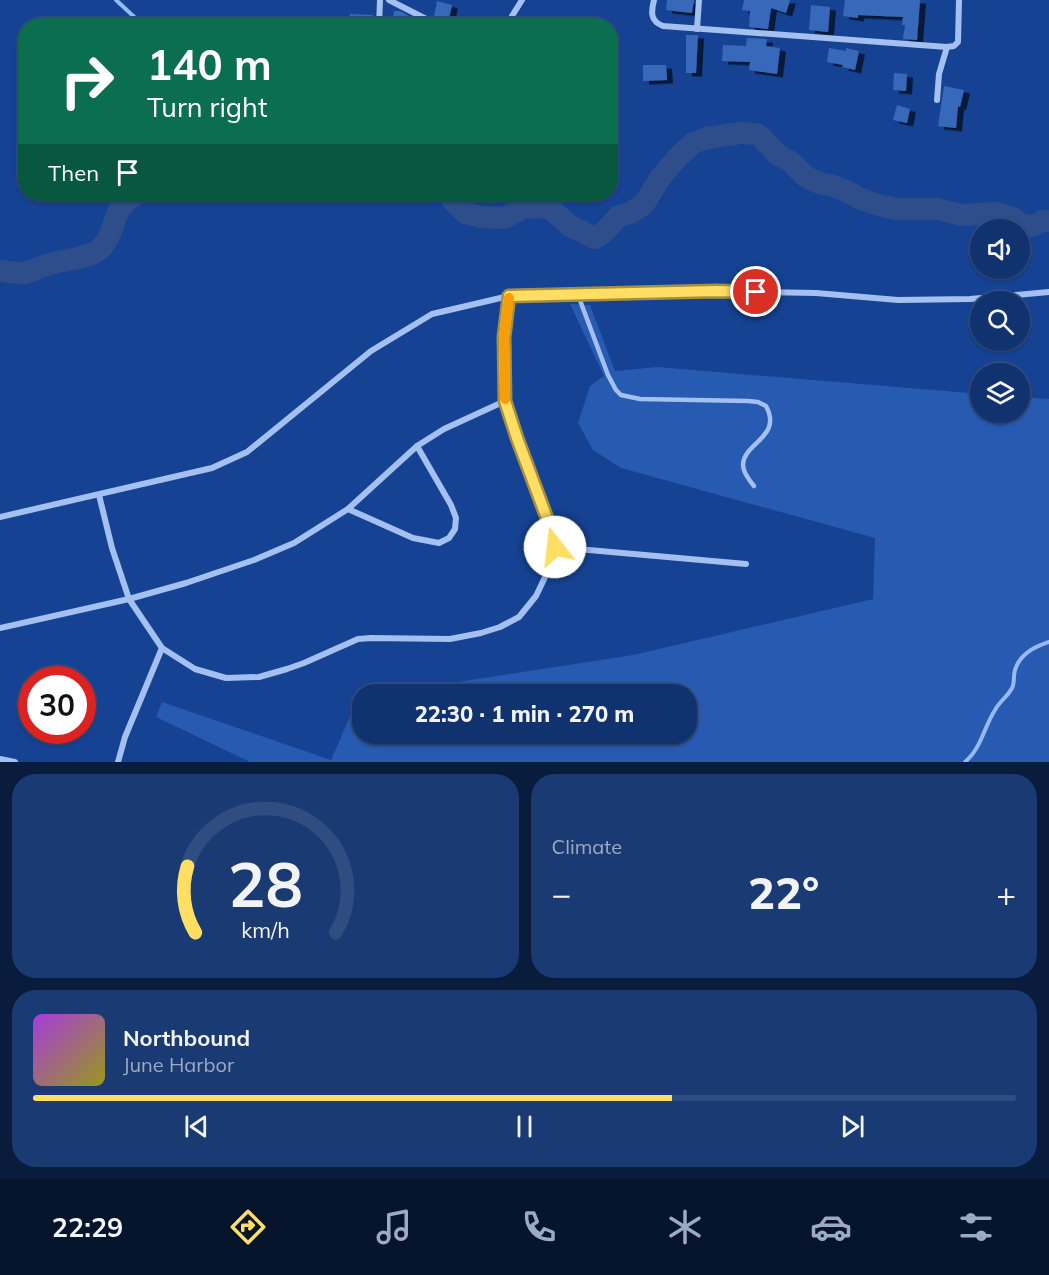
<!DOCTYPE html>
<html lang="en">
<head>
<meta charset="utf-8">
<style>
	body { margin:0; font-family:Mulish,sans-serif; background:#193a73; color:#f1f3f6; height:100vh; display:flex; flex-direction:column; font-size:22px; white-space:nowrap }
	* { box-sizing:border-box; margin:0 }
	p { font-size:20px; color:#9caac2 }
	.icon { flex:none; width:33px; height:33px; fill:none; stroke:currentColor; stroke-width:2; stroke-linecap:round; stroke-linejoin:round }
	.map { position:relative; height:762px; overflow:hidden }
	.side { display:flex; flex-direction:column; gap:12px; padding:12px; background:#091c3c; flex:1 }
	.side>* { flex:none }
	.top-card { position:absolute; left:18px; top:18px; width:600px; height:183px; border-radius:24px; box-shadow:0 2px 4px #0004,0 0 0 2px #304d81; background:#0b6e4f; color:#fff; overflow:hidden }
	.buttons { position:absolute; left:970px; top:219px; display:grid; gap:12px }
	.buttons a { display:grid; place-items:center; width:60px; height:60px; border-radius:50%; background:#10326e; box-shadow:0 2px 4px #0004,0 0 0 2px #304d81; font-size:30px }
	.speed { position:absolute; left:18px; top:666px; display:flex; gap:12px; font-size:30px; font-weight:700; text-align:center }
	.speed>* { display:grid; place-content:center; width:78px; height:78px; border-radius:50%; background:#10326e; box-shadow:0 2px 4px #0004,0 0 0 2px #304d81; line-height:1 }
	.speed .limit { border:9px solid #d22; background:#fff; color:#111 }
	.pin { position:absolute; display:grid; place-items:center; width:51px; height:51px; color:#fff; margin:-26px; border:3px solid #fff; border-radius:50%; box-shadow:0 2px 6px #0007 }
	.me { position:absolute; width:66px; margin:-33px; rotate:344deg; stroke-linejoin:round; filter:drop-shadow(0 0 4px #0008) }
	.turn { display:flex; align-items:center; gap:21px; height:126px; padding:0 30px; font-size:27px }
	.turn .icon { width:78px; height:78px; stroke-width:2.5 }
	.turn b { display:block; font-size:42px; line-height:51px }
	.then { display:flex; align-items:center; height:57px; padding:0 30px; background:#0003; gap:12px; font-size:22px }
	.big { font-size:45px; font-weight:800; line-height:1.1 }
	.side .card { flex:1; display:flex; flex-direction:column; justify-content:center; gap:9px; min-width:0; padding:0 21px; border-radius:24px; background:#193a73 }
	.side .dial { align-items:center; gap:0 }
	.dial svg { height:156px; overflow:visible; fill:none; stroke:#304d81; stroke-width:7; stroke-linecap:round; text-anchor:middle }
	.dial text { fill:#f1f3f6; stroke:none }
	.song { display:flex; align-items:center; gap:18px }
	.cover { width:72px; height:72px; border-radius:9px; background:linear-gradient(135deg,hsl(280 70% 55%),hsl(60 70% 35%)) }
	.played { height:6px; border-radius:3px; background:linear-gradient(90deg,#ffde63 65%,#304d81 65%) }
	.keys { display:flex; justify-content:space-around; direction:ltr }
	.heat { display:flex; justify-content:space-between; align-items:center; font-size:33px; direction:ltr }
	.side .tiles { flex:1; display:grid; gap:12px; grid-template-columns:1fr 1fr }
	.card:last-child { grid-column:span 2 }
	.trip { position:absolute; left:352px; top:684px; width:345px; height:60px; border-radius:24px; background:#10326e; box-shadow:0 2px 4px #0004,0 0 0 2px #304d81; font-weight:800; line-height:60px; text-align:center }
	.menu { display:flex; height:96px; justify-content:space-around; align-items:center; background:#06142c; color:#9caac2 }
	.menu .icon { width:42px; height:42px }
	.menu .active { color:#ffde63 }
	.menu b { font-size:27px; color:#f1f3f6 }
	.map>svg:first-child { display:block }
	.green { fill:#275ab1 }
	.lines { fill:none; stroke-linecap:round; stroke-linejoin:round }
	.stream { stroke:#95b9f4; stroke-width:4 }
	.river { stroke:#2d4e8a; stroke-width:22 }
	.building { fill:#3968b9; filter:url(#shadow) }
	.lane { stroke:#a3c0f1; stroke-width:4.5 }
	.street { stroke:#a3c0f1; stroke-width:6 }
	.route-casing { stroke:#a69040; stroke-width:15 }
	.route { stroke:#ffde63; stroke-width:10 }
	.slow { stroke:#f59e0b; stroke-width:10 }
</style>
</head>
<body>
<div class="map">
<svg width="1049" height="762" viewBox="0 0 1049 762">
	<defs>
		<filter id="shadow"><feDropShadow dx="6" dy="3.5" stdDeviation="0" flood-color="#0009"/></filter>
	</defs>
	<rect width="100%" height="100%" fill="#154292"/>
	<!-- green -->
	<polygon class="green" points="570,304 590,305 615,371 657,367 981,394 981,412 1020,412 1020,397 1049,399 1049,762 250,762 156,717 162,702 331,760 352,712 363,705 363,734 687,734 687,694 383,694 386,693 633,655 873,599 875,538 621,468 593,450 578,423 590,386 604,376"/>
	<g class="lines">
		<!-- stream -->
		<g class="stream">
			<polyline points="116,0 144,26"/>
			<path d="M 965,762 C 981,749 984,727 995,710 C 999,702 1008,696 1012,688 C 1015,683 1013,676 1015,670 C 1020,654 1034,647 1049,642"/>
		</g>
		<!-- river -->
		<g class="river">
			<polyline points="448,194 453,201 465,213 481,217 504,218 524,208 541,207 552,210 570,226 595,238 604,232 619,216 630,213 644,204 660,178 677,158 693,143 707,138 740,133 757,134 761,137 777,154 791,162 806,177 819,183 833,186 846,191 861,199 878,205 897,209 938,209 960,215 997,213 1013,218 1022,225 1033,226 1042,221 1049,221"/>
			<path d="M 0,271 C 8,272 16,273 23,273 C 32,272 41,266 50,264 C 65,259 91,259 102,247 C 118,229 110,207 137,194"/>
		</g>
	</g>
	<!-- building -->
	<g class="building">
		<polygon points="667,0 694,0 692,13 666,10"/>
		<polygon points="744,0 790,0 786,13 771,8 768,29 749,27 750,11 742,10"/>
		<polygon points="845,0 920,0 917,40 903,39 905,25 902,25 903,17 858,15 858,18 843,16"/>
		<polygon points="437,1 452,5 448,23 434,17"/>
		<polygon points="811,5 830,7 828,32 809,30"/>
		<polygon points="394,11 400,11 411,17 410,25 392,24"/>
		<polygon points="350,14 373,15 372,26 349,26"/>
		<polygon points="686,35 698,35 696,73 686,73"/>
		<polygon points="747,38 767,39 766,46 780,48 777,74 749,70 750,62 722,61 723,45 746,46"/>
		<polygon points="829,48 846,51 846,48 859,51 855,70 842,67 843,65 827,62"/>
		<polygon points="643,65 666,65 667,80 643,81"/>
		<polygon points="894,73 907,74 906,91 893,90"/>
		<polygon points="944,86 964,90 960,107 958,106 956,128 938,126"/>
		<polygon points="897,105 910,109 907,123 893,120"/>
	</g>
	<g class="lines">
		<!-- lane -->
		<path class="lane" d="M 578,295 L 608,375 L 616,390 L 621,395 L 640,399 L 748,401 L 758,402 L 766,406 C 783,437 743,443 743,465 C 743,472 749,480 754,486"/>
		<!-- street -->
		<g class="street">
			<polyline points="389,0 440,26"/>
			<path d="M 654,0 C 651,12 650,21 663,26 L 947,47 L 954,46 L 958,42 L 959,0"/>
			<polyline points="379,26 380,0"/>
			<polyline points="509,26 512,16 522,0"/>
			<polyline points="697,29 699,0"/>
			<polyline points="937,100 939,74 947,47"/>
			<polyline points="99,495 112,548 129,599 162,648 195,669 226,678 259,677 287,669 304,663 358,639 371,638 450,639 481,633 500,627 519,617 536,596 547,573 555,547 551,529 517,438 505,401 504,337 509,296"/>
			<polyline points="348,509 413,538 439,543 449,538 455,529 456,518 451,505 417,446"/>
			<polyline points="0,517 212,468 247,452 371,351 432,314 509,296 715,291 816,293 898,300 970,299 1049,292"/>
			<polyline points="555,547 746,564"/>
			<polyline points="0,628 129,599 186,583 254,560 294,543 348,509 417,446 444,429 505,401"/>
			<polyline points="0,759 15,762"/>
			<polyline points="118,762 125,737 162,648"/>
		</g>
	</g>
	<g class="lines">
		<defs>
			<polyline id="route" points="555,547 551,529 517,438 505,401 504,337 509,296 716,291 756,292"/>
		</defs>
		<!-- route casing -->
		<use href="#route" class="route-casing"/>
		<!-- route -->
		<use href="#route" class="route"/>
		<!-- slow -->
		<polyline class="slow" points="505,399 504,337 509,298"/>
	</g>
</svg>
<div class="buttons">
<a><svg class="icon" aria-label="sound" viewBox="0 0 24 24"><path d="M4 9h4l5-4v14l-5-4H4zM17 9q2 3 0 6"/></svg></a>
<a><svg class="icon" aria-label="search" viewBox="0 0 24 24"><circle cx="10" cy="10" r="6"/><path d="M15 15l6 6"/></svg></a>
<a><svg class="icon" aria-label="layers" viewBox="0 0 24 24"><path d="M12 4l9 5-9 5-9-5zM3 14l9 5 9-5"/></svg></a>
</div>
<div class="speed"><div class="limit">30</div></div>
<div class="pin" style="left:756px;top:292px;background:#d93025"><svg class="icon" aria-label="arrive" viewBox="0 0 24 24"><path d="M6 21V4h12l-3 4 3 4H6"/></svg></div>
<svg class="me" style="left:555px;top:547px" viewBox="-20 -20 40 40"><circle r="19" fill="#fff"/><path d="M0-13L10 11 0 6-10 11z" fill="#ffde63"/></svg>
<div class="trip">22:30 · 1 min · 270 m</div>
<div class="top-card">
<div class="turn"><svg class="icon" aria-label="right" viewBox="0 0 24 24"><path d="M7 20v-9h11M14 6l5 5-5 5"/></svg><div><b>140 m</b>Turn right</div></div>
<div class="then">Then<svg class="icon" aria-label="arrive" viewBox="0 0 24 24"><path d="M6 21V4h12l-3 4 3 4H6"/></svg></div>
</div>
</div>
<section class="side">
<div class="tiles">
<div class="card dial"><svg viewBox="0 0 100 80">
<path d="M14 69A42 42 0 1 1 86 69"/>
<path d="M14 69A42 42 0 0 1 10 35" stroke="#ffde63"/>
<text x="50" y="56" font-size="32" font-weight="700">28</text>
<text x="50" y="72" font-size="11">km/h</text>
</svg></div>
<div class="card"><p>Climate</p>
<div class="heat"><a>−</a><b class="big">22°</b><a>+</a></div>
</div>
<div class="card">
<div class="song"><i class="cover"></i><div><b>Northbound</b><p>June Harbor</p></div></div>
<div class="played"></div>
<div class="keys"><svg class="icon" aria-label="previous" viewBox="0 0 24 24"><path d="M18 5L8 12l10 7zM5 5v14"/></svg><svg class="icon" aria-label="pause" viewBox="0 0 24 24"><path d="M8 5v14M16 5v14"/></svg><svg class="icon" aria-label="next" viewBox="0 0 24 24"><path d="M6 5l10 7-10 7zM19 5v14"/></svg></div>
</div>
</div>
</section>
<nav class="menu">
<b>22:29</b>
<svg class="icon active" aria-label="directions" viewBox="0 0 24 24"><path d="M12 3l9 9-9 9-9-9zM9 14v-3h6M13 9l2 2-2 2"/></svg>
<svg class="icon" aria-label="music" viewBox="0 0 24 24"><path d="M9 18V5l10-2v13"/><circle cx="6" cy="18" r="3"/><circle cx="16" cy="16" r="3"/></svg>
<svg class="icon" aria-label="phone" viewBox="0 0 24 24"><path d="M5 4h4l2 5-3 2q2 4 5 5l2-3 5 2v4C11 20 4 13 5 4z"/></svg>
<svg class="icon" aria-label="climate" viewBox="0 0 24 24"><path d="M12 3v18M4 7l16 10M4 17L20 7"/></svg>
<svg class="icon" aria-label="car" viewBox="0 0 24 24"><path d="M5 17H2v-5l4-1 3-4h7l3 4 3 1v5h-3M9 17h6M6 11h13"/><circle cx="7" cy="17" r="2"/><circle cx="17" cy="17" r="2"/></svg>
<svg class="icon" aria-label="filters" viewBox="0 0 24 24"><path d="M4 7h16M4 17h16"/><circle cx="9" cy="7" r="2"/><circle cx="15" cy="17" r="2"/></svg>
</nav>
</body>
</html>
